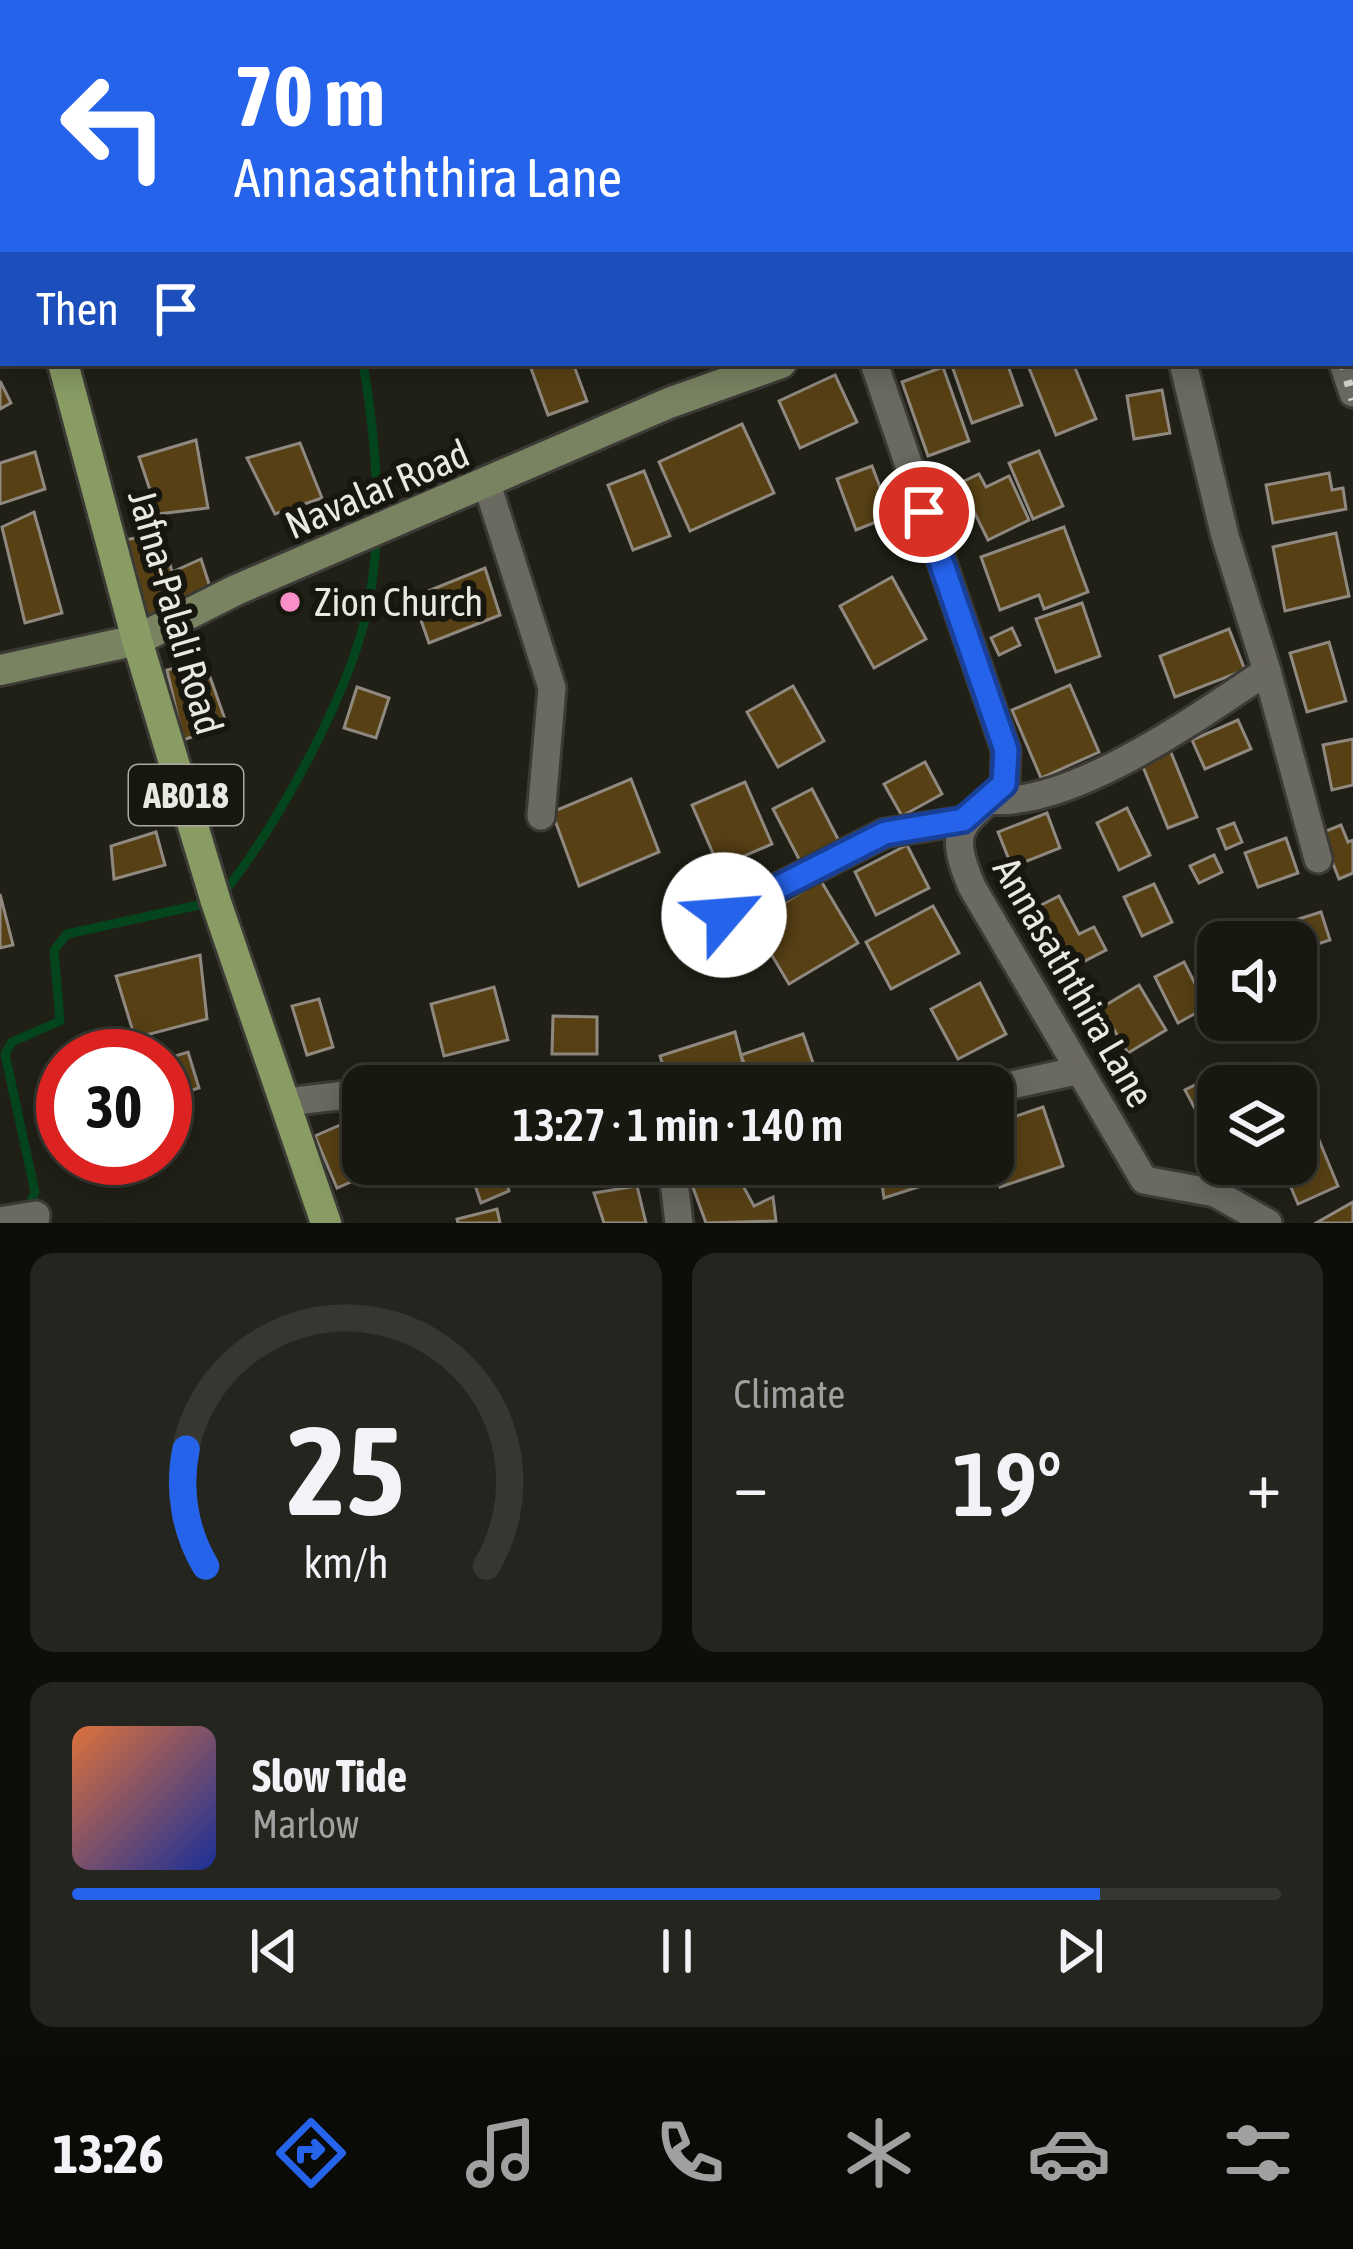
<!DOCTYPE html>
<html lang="en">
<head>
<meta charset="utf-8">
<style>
	body { margin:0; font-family:"Asap Condensed",sans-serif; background:#25251f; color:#f1f3f6; height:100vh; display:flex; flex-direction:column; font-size:45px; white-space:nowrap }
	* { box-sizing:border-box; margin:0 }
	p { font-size:39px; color:#9fa09f }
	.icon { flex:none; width:66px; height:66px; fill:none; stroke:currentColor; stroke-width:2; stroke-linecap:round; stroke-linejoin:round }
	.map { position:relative; height:1223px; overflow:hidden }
	.drawer { display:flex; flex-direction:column; gap:30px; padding:30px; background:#0d0d09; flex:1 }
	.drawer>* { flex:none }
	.guide { position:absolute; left:0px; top:0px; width:1353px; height:366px; box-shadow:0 6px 30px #0003,0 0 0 3px #363731; background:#2563eb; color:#fff; overflow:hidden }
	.buttons { position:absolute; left:1197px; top:921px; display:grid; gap:24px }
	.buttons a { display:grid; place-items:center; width:120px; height:120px; border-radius:24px; background:#181811; box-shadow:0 6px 30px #0003,0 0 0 3px #363731; font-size:60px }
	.speed { position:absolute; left:36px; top:1029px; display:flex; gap:24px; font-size:60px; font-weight:700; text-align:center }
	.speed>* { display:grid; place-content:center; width:156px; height:156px; border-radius:50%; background:#181811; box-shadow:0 6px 30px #0003,0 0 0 3px #363731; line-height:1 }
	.speed .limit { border:18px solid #d22; background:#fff; color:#111 }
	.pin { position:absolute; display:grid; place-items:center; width:102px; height:102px; color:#fff; margin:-51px; border:6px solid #fff; border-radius:50%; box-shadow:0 3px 12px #0007 }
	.me { position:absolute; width:132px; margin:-66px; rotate:63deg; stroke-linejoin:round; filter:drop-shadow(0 0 9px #0008) }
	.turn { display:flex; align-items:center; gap:42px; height:252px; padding:0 36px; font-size:54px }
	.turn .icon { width:156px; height:156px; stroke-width:2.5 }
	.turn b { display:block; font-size:84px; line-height:102px }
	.then { display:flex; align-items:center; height:114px; padding:0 36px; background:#0003; gap:24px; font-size:45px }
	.big { font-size:90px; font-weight:600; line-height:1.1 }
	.drawer .tile { flex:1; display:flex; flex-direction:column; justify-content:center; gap:18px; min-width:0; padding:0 42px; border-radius:24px; background:#25251f }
	.drawer .dial { align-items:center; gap:0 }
	.dial svg { height:312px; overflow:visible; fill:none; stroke:#363731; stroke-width:7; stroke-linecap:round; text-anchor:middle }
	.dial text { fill:#f1f3f6; stroke:none }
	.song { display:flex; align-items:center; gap:36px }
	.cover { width:144px; height:144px; border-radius:18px; background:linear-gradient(135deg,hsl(20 70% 55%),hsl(230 70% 35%)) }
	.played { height:12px; border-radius:6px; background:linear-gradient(90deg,#2563eb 85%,#363731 85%) }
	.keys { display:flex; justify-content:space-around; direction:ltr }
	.heat { display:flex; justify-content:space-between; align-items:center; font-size:66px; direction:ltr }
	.drawer .tiles { flex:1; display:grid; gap:30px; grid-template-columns:1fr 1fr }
	.tile:last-child { grid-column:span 2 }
	.trip { position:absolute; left:342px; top:1065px; width:672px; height:120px; border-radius:24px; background:#181811; box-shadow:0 6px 30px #0003,0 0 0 3px #363731; font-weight:600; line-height:120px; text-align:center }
	.tabs { display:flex; height:192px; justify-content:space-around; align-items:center; background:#0a0a07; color:#9fa09f }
	.tabs .icon { width:84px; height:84px }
	.tabs .selected { color:#2563eb }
	.tabs b { font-size:54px; color:#f1f3f6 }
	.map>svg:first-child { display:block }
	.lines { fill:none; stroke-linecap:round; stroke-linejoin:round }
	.stream { stroke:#04451e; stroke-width:9 }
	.building { fill:#574014; stroke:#8f8980; stroke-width:3 }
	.street-casing { stroke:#3b3a35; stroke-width:33 }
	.secondary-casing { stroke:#3b3a35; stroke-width:36 }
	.primary-casing { stroke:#3b3a35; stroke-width:36 }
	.street { stroke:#6b6a61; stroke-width:27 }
	.secondary { stroke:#798362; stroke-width:30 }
	.primary { stroke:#889c64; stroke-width:30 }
	.rail { stroke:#d3d2cc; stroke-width:9; stroke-dasharray:6 12; stroke-linecap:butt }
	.route-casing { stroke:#184099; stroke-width:30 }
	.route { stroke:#2563eb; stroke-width:21 }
	.poi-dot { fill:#f98fc9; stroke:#17160f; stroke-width:4.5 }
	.labels { text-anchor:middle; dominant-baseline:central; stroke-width:12; stroke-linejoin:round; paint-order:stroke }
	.shield { fill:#17160f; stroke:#aaa9a3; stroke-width:3 }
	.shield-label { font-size:36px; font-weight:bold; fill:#e9e8e3 }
	.street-label { font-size:39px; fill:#e9e8e3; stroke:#17160f }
	.poi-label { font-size:39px; fill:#e9e8e3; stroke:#17160f; text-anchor:start }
</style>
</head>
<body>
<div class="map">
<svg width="1353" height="1223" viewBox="0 0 1353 1223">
	<rect width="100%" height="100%" fill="#202017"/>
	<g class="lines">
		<!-- stream -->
		<g class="stream">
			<polyline points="273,0 274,3"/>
			<path d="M 222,895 C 275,829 345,702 365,619 C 385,538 377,445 363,363"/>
			<polyline points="27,1210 35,1192 5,1054 12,1042 60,1021 54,950 67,934 208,903"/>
		</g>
	</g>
	<!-- building -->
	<g class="building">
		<polygon points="32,0 94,0 95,3 34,3"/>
		<polygon points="169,0 217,0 218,3 170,3"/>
		<polygon points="1353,0 1353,60 1350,60 1350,3 1321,3"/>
		<polygon points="3,246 3,303 0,304 0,247"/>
		<polygon points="529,363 573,363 587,401 548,415"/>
		<polygon points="951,363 1007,363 1022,405 972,423"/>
		<polygon points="1027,363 1073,363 1096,419 1056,435"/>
		<polygon points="943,367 969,441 928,456 902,382"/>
		<polygon points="835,375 857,422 800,448 779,401"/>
		<polygon points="0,381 11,403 0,409"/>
		<polygon points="1162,390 1170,433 1134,439 1127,396"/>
		<polygon points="742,424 774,493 690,531 659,462"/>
		<polygon points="196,440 208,508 158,514 139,457"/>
		<polygon points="300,443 322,498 275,514 247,458"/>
		<polygon points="1039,451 1063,506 1033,519 1009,463"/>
		<polygon points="35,452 45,489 0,504 0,463"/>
		<polygon points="872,466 891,516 856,530 837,479"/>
		<polygon points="644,471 670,536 633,550 608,485"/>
		<polygon points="1329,473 1332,490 1343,488 1346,509 1273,523 1266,485"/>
		<polygon points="979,474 986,487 1009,476 1029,520 988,540 960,483"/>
		<polygon points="34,512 62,613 25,623 2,527"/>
		<polygon points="1064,527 1088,592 1044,609 1039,595 1000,610 981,557"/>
		<polygon points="162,533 172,572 201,559 211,590 146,617 125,540"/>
		<polygon points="1336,533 1349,596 1285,611 1273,547"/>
		<polygon points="485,568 500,615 429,643 413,597"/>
		<polygon points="892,577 926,639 874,668 840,606"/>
		<polygon points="1082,603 1100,656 1056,672 1036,619"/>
		<polygon points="1012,628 1020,645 999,655 991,638"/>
		<polygon points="1229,629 1245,670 1175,697 1160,656"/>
		<polygon points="1329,642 1346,701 1307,712 1290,653"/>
		<polygon points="204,660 227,725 183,740 167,670"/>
		<polygon points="1070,685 1099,752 1041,778 1012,710"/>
		<polygon points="793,686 824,741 778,767 747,712"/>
		<polygon points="357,687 389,698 376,738 344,728"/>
		<polygon points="1238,720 1251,749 1205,769 1192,740"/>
		<polygon points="1353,739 1353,785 1332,790 1323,745"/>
		<polygon points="1168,745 1197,817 1168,828 1139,757"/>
		<polygon points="925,762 942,794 902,816 884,784"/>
		<polygon points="631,779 659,852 579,886 552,812"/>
		<polygon points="745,782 772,844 719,867 692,805"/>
		<polygon points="812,789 839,841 800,861 773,809"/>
		<polygon points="1127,808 1150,855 1119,870 1097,823"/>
		<polygon points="1047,813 1060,848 1012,867 998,832"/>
		<polygon points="1234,823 1242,842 1226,849 1218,829"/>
		<polygon points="1341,825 1348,842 1353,840 1353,873 1339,879 1321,833"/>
		<polygon points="156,832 165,865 114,879 111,846"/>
		<polygon points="1286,838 1298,873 1258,887 1245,853"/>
		<polygon points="907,845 929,888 876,915 855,872"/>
		<polygon points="1214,855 1222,872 1199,883 1190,866"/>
		<polygon points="821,881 858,943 789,984 752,922"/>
		<polygon points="1154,884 1172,922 1142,936 1124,897"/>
		<polygon points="0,894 13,945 0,948"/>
		<polygon points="1059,896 1079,934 1094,927 1106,950 1052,978 1020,916"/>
		<polygon points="933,906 959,953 891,989 866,942"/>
		<polygon points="1321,912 1330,940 1296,951 1286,923"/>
		<polygon points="1261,925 1267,942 1235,942 1233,936"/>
		<polygon points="200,955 207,1019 135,1038 116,976"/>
		<polygon points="1184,962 1207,1007 1178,1023 1155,977"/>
		<polygon points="980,983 1006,1034 958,1059 931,1009"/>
		<polygon points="1139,985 1166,1030 1128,1053 1101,1008"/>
		<polygon points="494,987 508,1040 444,1056 431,1004"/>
		<polygon points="319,999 333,1047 307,1055 292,1006"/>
		<polygon points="553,1016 597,1017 597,1054 552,1054"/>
		<polygon points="735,1032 748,1082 669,1086 660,1056"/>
		<polygon points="803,1034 821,1086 753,1086 741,1055"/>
		<polygon points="188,1052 199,1088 165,1098 165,1059"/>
		<polygon points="1221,1072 1228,1086 1218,1086 1218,1140 1213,1143 1185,1090"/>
		<polygon points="1043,1107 1063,1166 1000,1187 992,1164 993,1124"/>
		<polygon points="1307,1111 1338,1186 1298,1204 1281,1164 1296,1164 1296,1116"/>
		<polygon points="363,1115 363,1164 392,1164 337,1188 315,1136"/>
		<polygon points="468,1164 502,1164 509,1191 481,1203"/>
		<polygon points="731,1164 754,1206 773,1197 776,1221 706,1223 688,1174"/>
		<polygon points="879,1164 934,1164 937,1181 884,1198"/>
		<polygon points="637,1186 646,1223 604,1223 594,1193"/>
		<polygon points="1353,1202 1353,1223 1316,1223"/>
		<polygon points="497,1209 500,1223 458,1223 457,1219"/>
	</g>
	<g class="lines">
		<defs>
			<g id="street">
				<polyline points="1225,0 1226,3"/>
				<path d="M 874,363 L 1006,750 L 1005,785 C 962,826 946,826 972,887 L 1144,1180 L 1215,1193 L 1268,1223"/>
				<polyline points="1183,363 1225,536 1267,671"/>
				<polyline points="1343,363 1353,393"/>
				<polyline points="487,484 552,688 541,816"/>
				<path d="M 988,800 C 1071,809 1199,716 1267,671 L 1318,859"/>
				<polyline points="724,915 885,833 963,821"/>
				<polyline points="415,1086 453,1081"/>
				<polyline points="993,1089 1076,1071"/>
				<polyline points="287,1102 363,1093"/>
				<polyline points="672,1164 679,1223"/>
				<polyline points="0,1221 36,1215 35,1223"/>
			</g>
			<g id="secondary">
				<polyline points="1350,203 1353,202"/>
				<polyline points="0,670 137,640 236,590 669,403 781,363"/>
			</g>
			<g id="primary">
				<polyline points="0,97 3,110"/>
				<polyline points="63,363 137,640 216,902 326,1223"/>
			</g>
		</defs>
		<!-- street casing -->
		<use href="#street" class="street-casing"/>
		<!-- secondary casing -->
		<use href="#secondary" class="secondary-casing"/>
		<!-- primary casing -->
		<use href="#primary" class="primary-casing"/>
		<!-- street -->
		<use href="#street" class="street"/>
		<!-- secondary -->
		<use href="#secondary" class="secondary"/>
		<!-- primary -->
		<use href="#primary" class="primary"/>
		<!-- rail -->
		<g class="rail">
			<polyline points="1240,0 1241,3"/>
			<polyline points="1343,363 1353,400"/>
		</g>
	</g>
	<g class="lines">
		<defs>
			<polyline id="route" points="724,915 885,833 963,820 1004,784 1006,750 924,512"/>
		</defs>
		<!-- route casing -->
		<use href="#route" class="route-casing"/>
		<!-- route -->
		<use href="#route" class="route"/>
	</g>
	<!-- markers -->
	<circle class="poi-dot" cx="290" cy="602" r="12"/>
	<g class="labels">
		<!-- shield labels -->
		<rect class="shield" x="129" y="765" width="114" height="60" rx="9"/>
		<g class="shield-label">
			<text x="186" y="795">AB018</text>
		</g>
		<!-- street labels -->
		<g class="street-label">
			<text transform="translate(377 489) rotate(-23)">Navalar Road</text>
			<text transform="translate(176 612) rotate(74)">Jafna-Palali Road</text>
			<text transform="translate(1074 982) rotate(60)">Annasaththira Lane</text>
		</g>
		<!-- poi labels -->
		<g class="poi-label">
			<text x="314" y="602">Zion Church</text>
		</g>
	</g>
</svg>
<div class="buttons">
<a><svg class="icon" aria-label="sound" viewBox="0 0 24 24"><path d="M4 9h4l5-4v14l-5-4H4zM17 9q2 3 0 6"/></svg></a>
<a><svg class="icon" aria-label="layers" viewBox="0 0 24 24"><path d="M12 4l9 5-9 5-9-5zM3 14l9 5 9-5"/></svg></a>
</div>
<div class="speed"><div class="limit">30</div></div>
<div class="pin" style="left:924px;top:512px;background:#d93025"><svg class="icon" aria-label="arrive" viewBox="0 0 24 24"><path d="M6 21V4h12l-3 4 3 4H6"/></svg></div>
<svg class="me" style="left:724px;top:915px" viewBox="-20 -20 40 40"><circle r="19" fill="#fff"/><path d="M0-13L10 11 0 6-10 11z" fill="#2563eb"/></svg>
<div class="trip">13:27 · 1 min · 140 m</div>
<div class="guide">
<div class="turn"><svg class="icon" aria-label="left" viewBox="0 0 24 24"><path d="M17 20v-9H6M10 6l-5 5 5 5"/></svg><div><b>70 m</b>Annasaththira Lane</div></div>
<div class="then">Then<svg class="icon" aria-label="arrive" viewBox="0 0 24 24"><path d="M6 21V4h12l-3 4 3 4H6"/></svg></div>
</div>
</div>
<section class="drawer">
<div class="tiles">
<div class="tile dial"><svg viewBox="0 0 100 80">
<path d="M14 69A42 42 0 1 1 86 69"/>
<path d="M14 69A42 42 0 0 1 9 39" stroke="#2563eb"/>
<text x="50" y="56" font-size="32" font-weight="700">25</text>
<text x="50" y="72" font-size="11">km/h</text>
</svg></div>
<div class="tile"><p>Climate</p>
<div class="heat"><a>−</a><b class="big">19°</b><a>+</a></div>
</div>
<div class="tile">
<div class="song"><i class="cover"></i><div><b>Slow Tide</b><p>Marlow</p></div></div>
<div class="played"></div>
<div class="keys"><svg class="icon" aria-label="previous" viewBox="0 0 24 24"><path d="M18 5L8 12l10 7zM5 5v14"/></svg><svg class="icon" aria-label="pause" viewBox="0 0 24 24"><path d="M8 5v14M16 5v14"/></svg><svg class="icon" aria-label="next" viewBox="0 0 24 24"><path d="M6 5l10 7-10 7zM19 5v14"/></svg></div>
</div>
</div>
</section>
<nav class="tabs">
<b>13:26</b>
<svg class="icon selected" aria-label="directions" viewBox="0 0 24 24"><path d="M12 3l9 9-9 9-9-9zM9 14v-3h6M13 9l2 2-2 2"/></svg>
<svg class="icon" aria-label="music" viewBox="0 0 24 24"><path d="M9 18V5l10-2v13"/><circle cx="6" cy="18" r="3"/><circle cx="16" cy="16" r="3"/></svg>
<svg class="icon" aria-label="phone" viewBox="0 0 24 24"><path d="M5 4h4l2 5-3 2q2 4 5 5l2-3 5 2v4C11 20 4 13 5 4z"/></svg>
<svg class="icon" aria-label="climate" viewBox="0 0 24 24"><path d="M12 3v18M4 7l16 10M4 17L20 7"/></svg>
<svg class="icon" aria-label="car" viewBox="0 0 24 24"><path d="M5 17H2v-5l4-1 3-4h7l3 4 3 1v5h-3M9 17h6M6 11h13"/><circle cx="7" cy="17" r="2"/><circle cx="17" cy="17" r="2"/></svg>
<svg class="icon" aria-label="filters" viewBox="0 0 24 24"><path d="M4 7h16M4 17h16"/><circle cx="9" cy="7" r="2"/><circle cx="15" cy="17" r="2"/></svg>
</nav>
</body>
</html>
